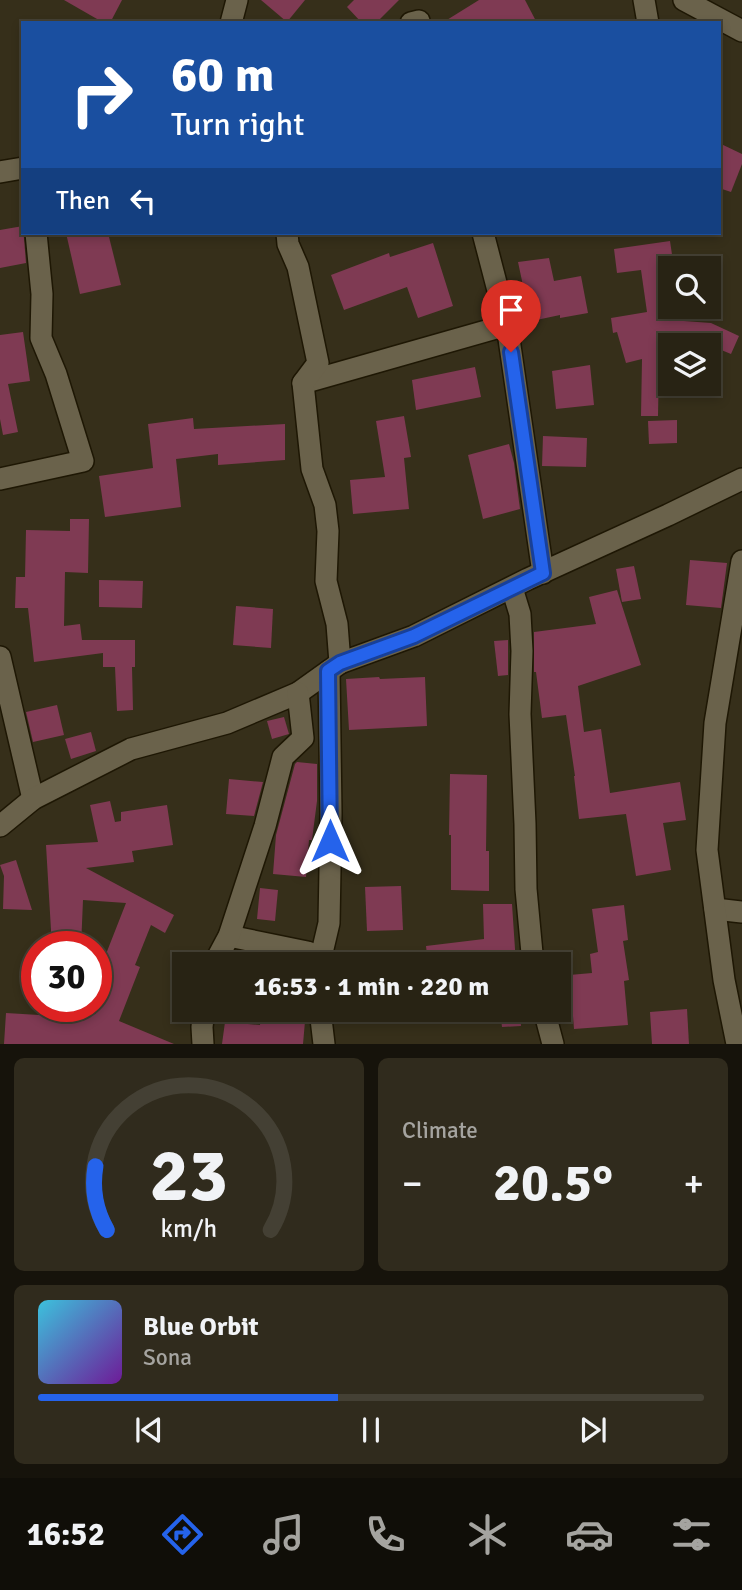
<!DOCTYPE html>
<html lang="en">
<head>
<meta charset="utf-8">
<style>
	body { margin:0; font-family:Signika,sans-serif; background:#302b1d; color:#f1f3f6; height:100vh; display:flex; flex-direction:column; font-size:26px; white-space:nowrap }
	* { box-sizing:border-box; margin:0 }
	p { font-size:23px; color:#a5a4a0 }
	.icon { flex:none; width:38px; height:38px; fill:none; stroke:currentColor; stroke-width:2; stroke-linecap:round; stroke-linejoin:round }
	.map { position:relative; height:1044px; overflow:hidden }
	.sheet { display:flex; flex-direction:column; gap:14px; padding:14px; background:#16130b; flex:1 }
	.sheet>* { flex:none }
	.guide { position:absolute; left:21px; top:21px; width:700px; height:214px; border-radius:0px; box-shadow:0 4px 10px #0003,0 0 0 2px #444034; background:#1a4fa0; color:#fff; overflow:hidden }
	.controls { position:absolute; left:658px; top:256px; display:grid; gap:14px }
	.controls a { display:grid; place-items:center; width:63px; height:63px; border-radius:0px; background:#282314; box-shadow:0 4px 10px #0003,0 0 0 2px #444034; font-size:35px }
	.speed { position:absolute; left:21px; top:931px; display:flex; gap:14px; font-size:35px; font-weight:700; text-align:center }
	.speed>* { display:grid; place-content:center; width:91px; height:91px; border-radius:50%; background:#282314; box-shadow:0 4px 10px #0003,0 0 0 2px #444034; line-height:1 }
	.speed .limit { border:10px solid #d22; background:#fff; color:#111 }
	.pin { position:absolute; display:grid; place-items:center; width:60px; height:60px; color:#fff; margin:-72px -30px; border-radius:50% 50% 50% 0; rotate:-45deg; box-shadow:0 0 7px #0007 }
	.pin .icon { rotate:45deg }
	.me { position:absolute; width:77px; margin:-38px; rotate:0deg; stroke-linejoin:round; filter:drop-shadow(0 0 5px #0008) }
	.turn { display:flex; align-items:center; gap:24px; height:147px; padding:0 35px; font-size:32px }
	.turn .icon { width:91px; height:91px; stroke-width:2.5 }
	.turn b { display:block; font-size:49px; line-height:60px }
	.then { display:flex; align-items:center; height:66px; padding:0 35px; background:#0003; gap:14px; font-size:26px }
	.big { font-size:52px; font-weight:700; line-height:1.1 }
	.sheet .card { flex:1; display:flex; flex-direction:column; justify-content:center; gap:10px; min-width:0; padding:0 24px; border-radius:10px; background:#302b1d }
	.sheet .dial { align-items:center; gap:0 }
	.dial svg { height:182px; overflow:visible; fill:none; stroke:#444034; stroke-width:7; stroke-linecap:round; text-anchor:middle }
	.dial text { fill:#f1f3f6; stroke:none }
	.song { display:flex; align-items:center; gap:21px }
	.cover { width:84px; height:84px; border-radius:10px; background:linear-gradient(135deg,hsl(190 70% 55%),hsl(280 70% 35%)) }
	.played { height:7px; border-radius:4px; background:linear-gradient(90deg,#2563eb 45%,#444034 45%) }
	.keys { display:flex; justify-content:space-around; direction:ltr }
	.heat { display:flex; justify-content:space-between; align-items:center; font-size:38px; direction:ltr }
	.sheet .tiles { flex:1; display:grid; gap:14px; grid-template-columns:1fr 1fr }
	.card:last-child { grid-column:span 2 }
	.trip { position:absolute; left:172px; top:952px; width:399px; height:70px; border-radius:0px; background:#282314; box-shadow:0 4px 10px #0003,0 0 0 2px #444034; font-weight:700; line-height:70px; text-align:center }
	.menu { display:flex; height:112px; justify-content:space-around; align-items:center; background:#100e08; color:#a5a4a0 }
	.menu .icon { width:49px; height:49px }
	.menu .on { color:#2563eb }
	.menu b { font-size:32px; color:#f1f3f6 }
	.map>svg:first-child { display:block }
	.building { fill:#7f3a53 }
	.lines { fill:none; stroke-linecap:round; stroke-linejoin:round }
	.minor-casing { stroke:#1e1704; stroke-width:24 }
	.minor { stroke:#6a624b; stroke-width:21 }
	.route-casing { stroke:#184099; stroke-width:18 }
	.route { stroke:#2563eb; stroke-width:12 }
</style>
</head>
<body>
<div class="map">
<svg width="742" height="1044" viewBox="0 0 742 1044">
	<rect width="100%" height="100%" fill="#362f1a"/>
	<!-- building -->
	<g class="building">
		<polygon points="64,0 122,0 110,23 104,23"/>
		<polygon points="261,0 305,0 287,22"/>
		<polygon points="354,0 399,0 376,23 362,23 347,7"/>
		<polygon points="479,0 525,0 537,23 442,23"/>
		<polygon points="719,143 742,154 742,164 731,192 719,188"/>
		<polygon points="23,226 26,263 0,268 0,230"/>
		<polygon points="66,233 108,233 121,285 80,294"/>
		<polygon points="670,241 674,268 670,268 670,320 711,323 739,336 731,354 709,345 670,345 670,360 659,360 658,416 641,416 642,359 626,363 617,332 613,333 611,318 647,312 641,270 617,273 614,249"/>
		<polygon points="433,243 453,306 418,318 407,287 344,310 331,275 389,253 390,257"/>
		<polygon points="549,258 554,281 581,276 588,313 560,318 560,315 527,322 521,296 525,295 518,262"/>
		<polygon points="23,332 30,381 8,384 18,432 3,435 0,419 0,335"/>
		<polygon points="590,365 594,405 556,409 552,371"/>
		<polygon points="475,367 481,397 416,410 412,380"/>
		<polygon points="404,416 411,457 404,458 409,509 353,514 350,480 385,477 376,421"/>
		<polygon points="193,418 194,429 285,424 285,460 218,465 218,454 176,459 181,507 105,517 99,476 153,468 148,424"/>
		<polygon points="677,420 677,443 649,444 648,421"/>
		<polygon points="543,436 587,438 586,467 542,466"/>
		<polygon points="509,444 514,463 520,509 483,519 468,455"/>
		<polygon points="70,519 89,519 88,573 65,572 64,626 80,624 82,640 135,640 135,667 132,667 133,710 117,711 115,667 103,667 103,653 34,662 28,608 15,608 16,577 25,577 26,530 70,531"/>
		<polygon points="690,560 727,563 721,608 686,605"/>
		<polygon points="634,566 641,599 622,602 616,569"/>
		<polygon points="99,580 143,581 142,608 99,607"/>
		<polygon points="617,590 641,665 578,686 584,732 601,729 610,793 680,782 686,820 663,823 671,870 636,876 626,814 579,819 574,776 575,776 566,715 542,718 536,672 534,672 534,632 596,624 589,597"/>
		<polygon points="236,606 273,609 271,648 233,645"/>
		<polygon points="508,640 508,675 498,676 494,641"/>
		<polygon points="379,677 380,679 425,677 427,726 349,730 346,679"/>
		<polygon points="57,705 64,735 33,742 26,712"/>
		<polygon points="284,717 289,734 272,739 267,721"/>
		<polygon points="91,732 96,751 71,759 65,739"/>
		<polygon points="297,762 317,764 317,801 312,840 309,840 306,877 273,874 276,835 295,764"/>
		<polygon points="450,774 487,775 486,851 489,851 489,891 451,890 451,835 449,835"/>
		<polygon points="229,779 263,782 254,816 226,814"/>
		<polygon points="110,801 115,822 121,821 121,812 167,805 173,845 132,851 134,862 86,868 174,915 165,933 151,925 135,965 140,967 119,1021 174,1044 4,1044 6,1013 72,1017 75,1007 96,1014 96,950 106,954 126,903 83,900 81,947 52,947 46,845 98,842 90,805"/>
		<polygon points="16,860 32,910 3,909 4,876 0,865"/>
		<polygon points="401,886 403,930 367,931 365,887"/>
		<polygon points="260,888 278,890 275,921 257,919"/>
		<polygon points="483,904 512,904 516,964 428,964 426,946 484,939"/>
		<polygon points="624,905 628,940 623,941 629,980 624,981 628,1025 574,1029 571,990 558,991 558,976 592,973 590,954 598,952 592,909"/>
		<polygon points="687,1009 689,1044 652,1044 650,1012"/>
		<polygon points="262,1010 306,1010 303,1044 222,1044 225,1022 260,1025"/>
		<polygon points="500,1010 520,1010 521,1026 502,1027"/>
	</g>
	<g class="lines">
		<defs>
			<g id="minor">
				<polyline points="644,0 648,23"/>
				<polyline points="684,0 742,31"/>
				<polyline points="231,23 237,0"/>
				<polyline points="411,23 419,21 419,23"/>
				<polyline points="0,172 23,168"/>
				<polyline points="507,325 543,573"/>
				<polyline points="303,383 507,325 483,233"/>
				<polyline points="0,479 83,461 56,374 41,338 42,294 36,233"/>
				<polyline points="512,588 520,614 522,651 520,714 525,824 526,889 533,964"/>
				<polyline points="0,657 33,799"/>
				<polyline points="340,663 414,636 528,579 668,515 742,479"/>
				<polyline points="0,826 33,799 131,749 227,723 298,693 340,663 337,624 326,581 328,531 325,505 312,469 303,383 318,363 298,267 288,244 287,233"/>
				<polyline points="715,909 742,912"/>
				<polyline points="229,936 307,952 321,957"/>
				<polyline points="214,964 229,936 265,826 283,757 303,738 298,693"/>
				<polyline points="320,964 321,957 329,923 331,814 329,671"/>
				<polyline points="320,1010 324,1044"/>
				<polyline points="544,1010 553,1044"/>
				<polyline points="203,1044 202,1027 204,1010"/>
				<polyline points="737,1044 724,980 707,850 715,723 742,561"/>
			</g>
		</defs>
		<!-- minor casing -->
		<use href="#minor" class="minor-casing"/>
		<!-- minor -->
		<use href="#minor" class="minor"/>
	</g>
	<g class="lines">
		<defs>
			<polyline id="route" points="330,841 328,671 340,663 414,636 543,573 511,352"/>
		</defs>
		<!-- route casing -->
		<use href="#route" class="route-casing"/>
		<!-- route -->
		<use href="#route" class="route"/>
	</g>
</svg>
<div class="controls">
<a><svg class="icon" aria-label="search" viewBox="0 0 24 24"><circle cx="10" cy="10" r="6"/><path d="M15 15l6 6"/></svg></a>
<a><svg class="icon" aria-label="layers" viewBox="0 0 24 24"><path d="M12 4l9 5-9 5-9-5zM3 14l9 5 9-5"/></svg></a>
</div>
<div class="speed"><div class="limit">30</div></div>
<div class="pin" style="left:511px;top:352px;background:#d93025"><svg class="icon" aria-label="arrive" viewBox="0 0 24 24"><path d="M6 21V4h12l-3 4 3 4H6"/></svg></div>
<svg class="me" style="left:330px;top:841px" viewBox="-20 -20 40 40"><path d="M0-17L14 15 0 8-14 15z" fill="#2563eb" stroke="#fff" stroke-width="4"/></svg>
<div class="trip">16:53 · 1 min · 220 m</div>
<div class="guide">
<div class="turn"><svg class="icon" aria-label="right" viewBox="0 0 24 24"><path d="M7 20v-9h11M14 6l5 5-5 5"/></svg><div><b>60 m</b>Turn right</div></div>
<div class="then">Then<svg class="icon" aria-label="left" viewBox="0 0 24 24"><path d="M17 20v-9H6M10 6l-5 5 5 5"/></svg></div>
</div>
</div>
<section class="sheet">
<div class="tiles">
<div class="card dial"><svg viewBox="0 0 100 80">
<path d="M14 69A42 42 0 1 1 86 69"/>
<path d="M14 69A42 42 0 0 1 9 41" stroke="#2563eb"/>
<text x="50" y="56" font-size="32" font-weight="700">23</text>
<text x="50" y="72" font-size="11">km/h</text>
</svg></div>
<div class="card"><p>Climate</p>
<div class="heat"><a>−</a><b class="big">20.5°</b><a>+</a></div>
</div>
<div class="card">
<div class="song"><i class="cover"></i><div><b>Blue Orbit</b><p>Sona</p></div></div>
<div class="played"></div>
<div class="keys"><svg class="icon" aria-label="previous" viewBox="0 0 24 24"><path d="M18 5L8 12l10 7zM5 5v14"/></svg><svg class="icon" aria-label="pause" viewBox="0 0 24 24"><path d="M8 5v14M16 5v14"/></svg><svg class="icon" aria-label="next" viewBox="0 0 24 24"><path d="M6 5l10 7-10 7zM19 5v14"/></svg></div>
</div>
</div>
</section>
<nav class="menu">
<b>16:52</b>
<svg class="icon on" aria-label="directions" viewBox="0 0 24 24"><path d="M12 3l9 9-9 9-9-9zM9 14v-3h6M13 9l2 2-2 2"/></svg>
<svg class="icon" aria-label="music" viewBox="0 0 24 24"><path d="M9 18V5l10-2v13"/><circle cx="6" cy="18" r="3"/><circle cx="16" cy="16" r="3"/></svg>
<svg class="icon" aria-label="phone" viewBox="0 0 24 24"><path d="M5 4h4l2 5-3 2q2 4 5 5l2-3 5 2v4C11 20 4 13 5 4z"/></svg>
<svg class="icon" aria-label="climate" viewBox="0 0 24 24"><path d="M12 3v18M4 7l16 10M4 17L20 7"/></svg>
<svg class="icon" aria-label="car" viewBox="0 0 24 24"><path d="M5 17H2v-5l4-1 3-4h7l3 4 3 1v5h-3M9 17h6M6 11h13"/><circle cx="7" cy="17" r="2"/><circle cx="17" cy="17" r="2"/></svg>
<svg class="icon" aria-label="filters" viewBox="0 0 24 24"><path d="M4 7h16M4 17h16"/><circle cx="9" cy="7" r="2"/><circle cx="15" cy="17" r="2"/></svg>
</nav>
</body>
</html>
